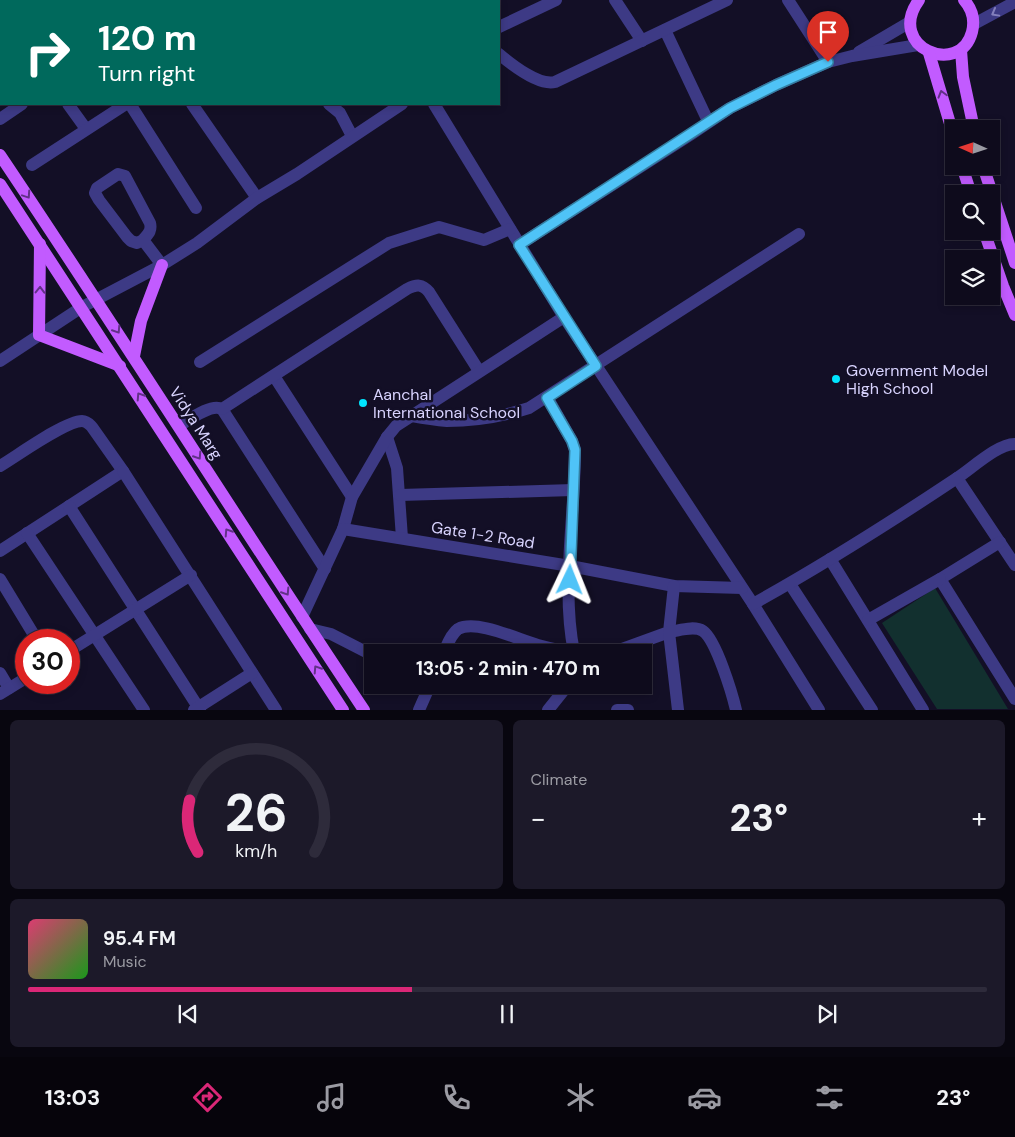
<!DOCTYPE html>
<html lang="en">
<head>
<meta charset="utf-8">
<style>
	body { margin:0; font-family:"DM Sans",sans-serif; background:#1c1929; color:#f1f3f6; height:100vh; display:flex; flex-direction:column; font-size:19px; white-space:nowrap }
	* { box-sizing:border-box; margin:0 }
	p { font-size:16px; color:#9b9ba3 }
	.icon { flex:none; width:28px; height:28px; fill:none; stroke:currentColor; stroke-width:2; stroke-linecap:round; stroke-linejoin:round }
	.map { position:relative; height:710px; overflow:hidden }
	.sheet { display:flex; flex-direction:column; gap:10px; padding:10px; background:#08060f; flex:1 }
	.sheet>* { flex:none }
	.hud { position:absolute; left:0px; top:0px; width:500px; height:105px; box-shadow:0 2px 8px #0003,0 0 0 1px #2e2b3b; background:#00695c; color:#fff; overflow:hidden }
	.needle { width:32px; rotate:273deg }
	.buttons { position:absolute; left:945px; top:120px; display:grid; gap:10px }
	.buttons a { display:grid; place-items:center; width:55px; height:55px; border-radius:0px; background:#0e0b1c; box-shadow:0 2px 8px #0003,0 0 0 1px #2e2b3b; font-size:25px }
	.speed { position:absolute; left:15px; top:629px; display:flex; gap:10px; font-size:25px; font-weight:700; text-align:center }
	.speed>* { display:grid; place-content:center; width:65px; height:65px; border-radius:50%; background:#0e0b1c; box-shadow:0 2px 8px #0003,0 0 0 1px #2e2b3b; line-height:1 }
	.speed .limit { border:8px solid #d22; background:#fff; color:#111 }
	.pin { position:absolute; display:grid; place-items:center; width:42px; height:42px; color:#fff; margin:-51px -21px; border-radius:50% 50% 50% 0; rotate:-45deg; box-shadow:0 0 5px #0007 }
	.pin .icon { rotate:45deg }
	.me { position:absolute; width:55px; margin:-28px; rotate:2deg; stroke-linejoin:round; filter:drop-shadow(0 0 4px #0008) }
	.turn { display:flex; align-items:center; gap:18px; height:105px; padding:0 15px; font-size:22px }
	.turn .icon { width:65px; height:65px; stroke-width:2.5 }
	.turn b { display:block; font-size:35px; line-height:42px }
	.big { font-size:38px; font-weight:700; line-height:1.1 }
	.sheet .card { flex:1; display:flex; flex-direction:column; justify-content:center; gap:8px; min-width:0; padding:0 18px; border-radius:8px; background:#1c1929 }
	.sheet .dial { align-items:center; gap:0 }
	.dial svg { height:130px; overflow:visible; fill:none; stroke:#2e2b3b; stroke-width:7; stroke-linecap:round; text-anchor:middle }
	.dial text { fill:#f1f3f6; stroke:none }
	.song { display:flex; align-items:center; gap:15px }
	.cover { width:60px; height:60px; border-radius:8px; background:linear-gradient(135deg,hsl(340 70% 55%),hsl(120 70% 35%)) }
	.played { height:5px; border-radius:2px; background:linear-gradient(90deg,#db2777 40%,#2e2b3b 40%) }
	.keys { display:flex; justify-content:space-around; direction:ltr }
	.heat { display:flex; justify-content:space-between; align-items:center; font-size:28px; direction:ltr }
	.sheet .tiles { flex:1; display:grid; gap:10px; grid-template-columns:1fr 1fr }
	.card:last-child { grid-column:span 2 }
	.trip { position:absolute; left:364px; top:644px; width:288px; height:50px; border-radius:0px; background:#0e0b1c; box-shadow:0 2px 8px #0003,0 0 0 1px #2e2b3b; font-weight:700; line-height:50px; text-align:center }
	.menu { display:flex; height:80px; justify-content:space-around; align-items:center; background:#06040b; color:#9b9ba3 }
	.menu .icon { width:35px; height:35px }
	.menu .selected { color:#db2777 }
	.menu b { font-size:22px; color:#f1f3f6 }
	.map>svg:first-child { display:block }
	.green { fill:#12302f }
	.lines { fill:none; stroke-linecap:round; stroke-linejoin:round }
	.minor { stroke:#3d3a85; stroke-width:12 }
	.major { stroke:#c25bff; stroke-width:12 }
	.oneway { stroke:#837fbc }
	.oneway2 { stroke:#623188 }
	.route-casing { stroke:#337fa1; stroke-width:12 }
	.route { stroke:#4fc3f7; stroke-width:9 }
	.poi-dot { fill:#00e5ff; stroke:#130f26; stroke-width:2 }
	.labels { text-anchor:middle; dominant-baseline:central; stroke-width:5; stroke-linejoin:round; paint-order:stroke }
	.poi-label { font-size:16px; fill:#d9d4ff; stroke:#130f26; text-anchor:start }
	.street-label { font-size:16px; fill:#d9d4ff; stroke:#130f26 }
</style>
</head>
<body>
<div class="map">
<svg width="1015" height="710" viewBox="0 0 1015 710">
	<rect width="100%" height="100%" fill="#130f26"/>
	<!-- green -->
	<polygon class="green" points="935,588 1008,709 937,709 882,623"/>
	<g class="lines">
		<!-- minor -->
		<g class="minor">
			<polyline points="3,0 3,1"/>
			<polyline points="255,0 256,1"/>
			<polyline points="367,0 368,1"/>
			<polyline points="447,0 448,1"/>
			<polyline points="615,0 642,41"/>
			<polyline points="788,0 828,62"/>
			<polyline points="177,1 178,0"/>
			<polyline points="288,1 290,0"/>
			<polyline points="974,24 1015,2"/>
			<polyline points="499,27 556,0"/>
			<polyline points="665,30 708,121"/>
			<polyline points="0,37 1,36"/>
			<polyline points="859,52 910,22"/>
			<path d="M 499,54 C 512,65 539,86 555,82 L 727,0"/>
			<polyline points="68,104 86,129"/>
			<polyline points="130,104 196,208"/>
			<polyline points="192,104 257,198"/>
			<polyline points="329,104 340,113 352,136"/>
			<polyline points="434,104 564,317 753,604 819,710"/>
			<polyline points="0,119 22,104"/>
			<polyline points="32,165 126,104"/>
			<path d="M 143,240 C 148,234 152,231 150,223 L 125,176 L 118,174 L 97,188 L 95,193 L 99,200 L 127,237 L 131,241 L 137,243 L 143,240 L 162,265"/>
			<polyline points="519,245 690,135 730,108 776,85 828,62 852,56 918,45"/>
			<polyline points="0,361 82,307 162,265 197,243 257,198 297,174 402,104"/>
			<polyline points="200,362 389,243 439,227 484,240 510,229"/>
			<polyline points="274,376 352,497"/>
			<path d="M 547,397 L 572,441 L 575,450 C 575,515 561,589 574,652"/>
			<polyline points="222,409 325,569"/>
			<path d="M 412,416 C 423,418 436,420 447,421 C 474,421 504,416 529,408 L 799,234"/>
			<path d="M 179,426 C 189,420 211,403 222,409 L 407,289 C 417,284 422,284 429,292 L 479,371"/>
			<polyline points="387,437 397,468 402,538"/>
			<path d="M 0,466 C 17,456 65,421 82,421 C 87,421 89,424 92,427 L 123,471 L 0,551"/>
			<polyline points="123,471 276,710"/>
			<polyline points="957,478 1015,565"/>
			<polyline points="400,495 573,490"/>
			<polyline points="69,506 200,710"/>
			<polyline points="343,529 352,497 387,437 396,426 564,317"/>
			<polyline points="27,533 144,710"/>
			<polyline points="1000,542 940,579 1015,699"/>
			<polyline points="830,559 923,710"/>
			<polyline points="0,579 37,640"/>
			<polyline points="790,584 872,710"/>
			<path d="M 753,604 C 823,565 891,522 957,478 C 971,469 999,443 1015,444"/>
			<polyline points="302,617 343,529 570,566 674,586 742,588"/>
			<polyline points="868,620 940,579"/>
			<polyline points="310,629 331,634 372,655"/>
			<polyline points="69,651 191,575"/>
			<path d="M 444,652 C 447,645 451,634 458,629 C 477,619 519,640 538,645 C 549,648 561,651 573,652"/>
			<polyline points="614,652 669,632 674,586"/>
			<polyline points="0,673 9,688"/>
			<polyline points="0,694 26,678"/>
			<polyline points="194,710 252,673"/>
			<polyline points="419,710 430,685"/>
			<polyline points="548,710 568,685"/>
			<polyline points="617,710 628,710"/>
			<path d="M 678,710 L 669,632 C 678,631 694,625 703,631 C 716,640 732,693 736,710"/>
		</g>
		<!-- major -->
		<g class="major">
			<path d="M 919,0 C 885,47 960,78 972,32 C 975,20 973,10 964,0"/>
			<polyline points="961,50 963,77 974,129"/>
			<polyline points="929,53 954,137"/>
			<path d="M 0,155 C 123,338 241,526 364,710"/>
			<polyline points="962,166 971,194"/>
			<polyline points="983,166 1015,263"/>
			<polyline points="0,184 343,710"/>
			<polyline points="984,231 1003,286 1015,315"/>
			<polyline points="40,244 39,335 120,366"/>
			<polyline points="134,356 141,321 162,265"/>
		</g>
	</g>
	<!-- one-way arrows -->
	<defs><path id="oneway-chevron" d="M-2-3.5L2.5 0L-2 3.5" fill="none" stroke-width="1.6" stroke-linecap="round" stroke-linejoin="round" transform="scale(1.25)"/></defs>
	<use class="oneway" href="#oneway-chevron" transform="translate(995 13) rotate(151)"/>
	<g class="oneway2">
		<use href="#oneway-chevron" transform="translate(942 94) rotate(-106)"/>
		<use href="#oneway-chevron" transform="translate(27 195) rotate(56)"/>
		<use href="#oneway-chevron" transform="translate(40 290) rotate(-89)"/>
		<use href="#oneway-chevron" transform="translate(117 330) rotate(57)"/>
		<use href="#oneway-chevron" transform="translate(140 396) rotate(-123)"/>
		<use href="#oneway-chevron" transform="translate(198 456) rotate(57)"/>
		<use href="#oneway-chevron" transform="translate(228 532) rotate(-123)"/>
		<use href="#oneway-chevron" transform="translate(286 592) rotate(57)"/>
		<use href="#oneway-chevron" transform="translate(317 669) rotate(-123)"/>
	</g>
	<g class="lines">
		<defs>
			<polyline id="route" points="570,580 575,450 572,441 547,398 596,366 519,245 730,108 776,85 828,62"/>
		</defs>
		<!-- route casing -->
		<use href="#route" class="route-casing"/>
		<!-- route -->
		<use href="#route" class="route"/>
	</g>
	<!-- markers -->
	<g class="poi-dot">
		<circle cx="836" cy="379" r="5"/>
		<circle cx="363" cy="403" r="5"/>
	</g>
	<g class="labels">
		<!-- poi labels -->
		<g class="poi-label">
			<text x="846" y="370">Government Model<tspan x="846" dy="18">High School</tspan></text>
			<text x="373" y="394">Aanchal<tspan x="373" dy="18">International School</tspan></text>
		</g>
		<!-- street labels -->
		<g class="street-label">
			<text transform="translate(196 423) rotate(57)">Vidya Marg</text>
			<text transform="translate(483 535) rotate(9)">Gate 1-2 Road</text>
		</g>
	</g>
</svg>
<div class="buttons">
<a><svg class="needle" viewBox="-14 -14 28 28"><path d="M0-13l5 13h-10z" fill="#e53935"/><path d="M0 13l5-13h-10z" fill="#9b9ba3"/></svg></a>
<a><svg class="icon" aria-label="search" viewBox="0 0 24 24"><circle cx="10" cy="10" r="6"/><path d="M15 15l6 6"/></svg></a>
<a><svg class="icon" aria-label="layers" viewBox="0 0 24 24"><path d="M12 4l9 5-9 5-9-5zM3 14l9 5 9-5"/></svg></a>
</div>
<div class="speed"><div class="limit">30</div></div>
<div class="pin" style="left:828px;top:62px;background:#d93025"><svg class="icon" aria-label="arrive" viewBox="0 0 24 24"><path d="M6 21V4h12l-3 4 3 4H6"/></svg></div>
<svg class="me" style="left:570px;top:580px" viewBox="-20 -20 40 40"><path d="M0-17L14 15 0 8-14 15z" fill="#4fc3f7" stroke="#fff" stroke-width="4"/></svg>
<div class="trip">13:05 · 2 min · 470 m</div>
<div class="hud">
<div class="turn"><svg class="icon" aria-label="right" viewBox="0 0 24 24"><path d="M7 20v-9h11M14 6l5 5-5 5"/></svg><div><b>120 m</b>Turn right</div></div>
</div>
</div>
<section class="sheet">
<div class="tiles">
<div class="card dial"><svg viewBox="0 0 100 80">
<path d="M14 69A42 42 0 1 1 86 69"/>
<path d="M14 69A42 42 0 0 1 9 37" stroke="#db2777"/>
<text x="50" y="56" font-size="32" font-weight="700">26</text>
<text x="50" y="72" font-size="11">km/h</text>
</svg></div>
<div class="card"><p>Climate</p>
<div class="heat"><a>−</a><b class="big">23°</b><a>+</a></div>
</div>
<div class="card">
<div class="song"><i class="cover"></i><div><b>95.4 FM</b><p>Music</p></div></div>
<div class="played"></div>
<div class="keys"><svg class="icon" aria-label="previous" viewBox="0 0 24 24"><path d="M18 5L8 12l10 7zM5 5v14"/></svg><svg class="icon" aria-label="pause" viewBox="0 0 24 24"><path d="M8 5v14M16 5v14"/></svg><svg class="icon" aria-label="next" viewBox="0 0 24 24"><path d="M6 5l10 7-10 7zM19 5v14"/></svg></div>
</div>
</div>
</section>
<nav class="menu">
<b>13:03</b>
<svg class="icon selected" aria-label="directions" viewBox="0 0 24 24"><path d="M12 3l9 9-9 9-9-9zM9 14v-3h6M13 9l2 2-2 2"/></svg>
<svg class="icon" aria-label="music" viewBox="0 0 24 24"><path d="M9 18V5l10-2v13"/><circle cx="6" cy="18" r="3"/><circle cx="16" cy="16" r="3"/></svg>
<svg class="icon" aria-label="phone" viewBox="0 0 24 24"><path d="M5 4h4l2 5-3 2q2 4 5 5l2-3 5 2v4C11 20 4 13 5 4z"/></svg>
<svg class="icon" aria-label="climate" viewBox="0 0 24 24"><path d="M12 3v18M4 7l16 10M4 17L20 7"/></svg>
<svg class="icon" aria-label="car" viewBox="0 0 24 24"><path d="M5 17H2v-5l4-1 3-4h7l3 4 3 1v5h-3M9 17h6M6 11h13"/><circle cx="7" cy="17" r="2"/><circle cx="17" cy="17" r="2"/></svg>
<svg class="icon" aria-label="filters" viewBox="0 0 24 24"><path d="M4 7h16M4 17h16"/><circle cx="9" cy="7" r="2"/><circle cx="15" cy="17" r="2"/></svg>
<b>23°</b>
</nav>
</body>
</html>
